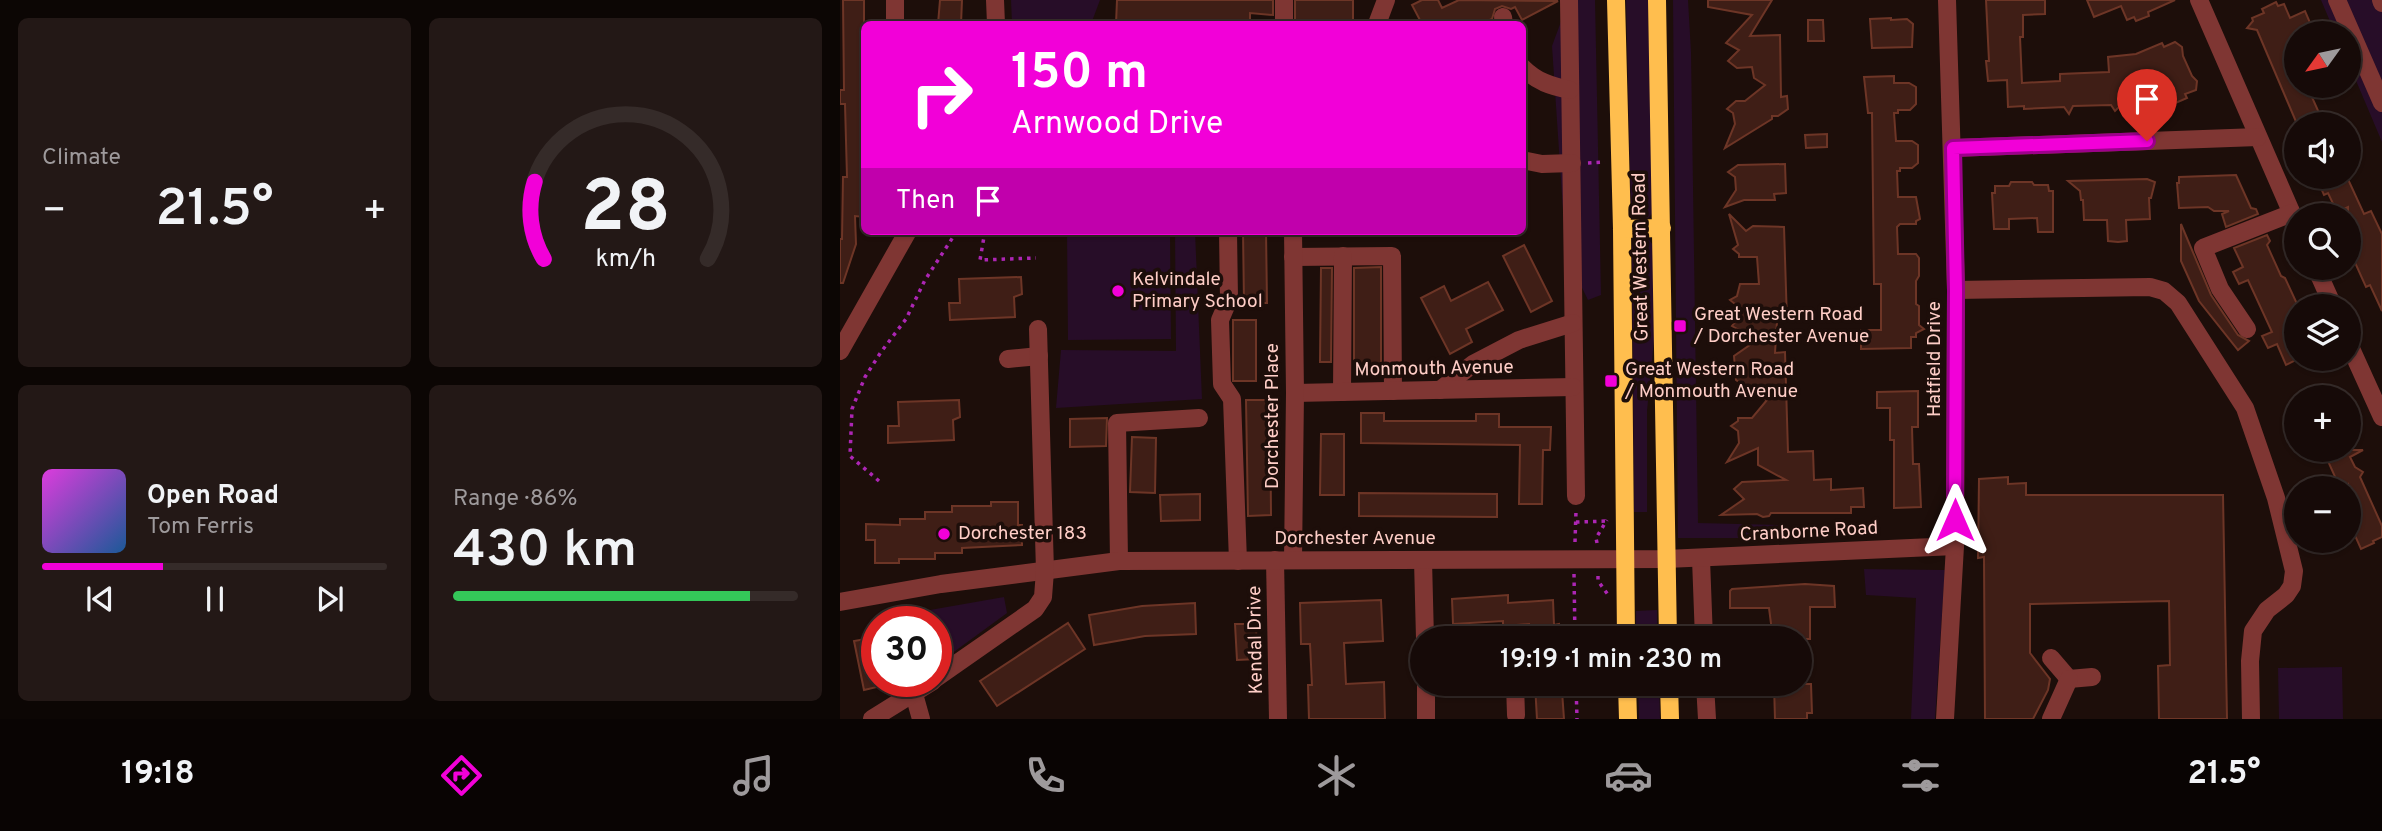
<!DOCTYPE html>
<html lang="en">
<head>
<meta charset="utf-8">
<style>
	body { margin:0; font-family:Overpass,sans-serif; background:#231816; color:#f1f3f6; height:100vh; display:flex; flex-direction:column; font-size:26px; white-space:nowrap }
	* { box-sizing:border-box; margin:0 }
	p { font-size:23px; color:#9e9a9c }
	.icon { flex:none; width:38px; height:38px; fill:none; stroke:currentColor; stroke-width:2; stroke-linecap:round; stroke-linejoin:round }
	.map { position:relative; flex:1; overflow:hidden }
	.panel { display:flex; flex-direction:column; gap:18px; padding:18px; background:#0c0604; width:840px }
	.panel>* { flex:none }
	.guide { position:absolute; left:21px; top:21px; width:665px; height:214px; border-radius:10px; box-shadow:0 2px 5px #0004,0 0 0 2px #352b29; background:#f200d8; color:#fff; overflow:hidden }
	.needle { width:46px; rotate:237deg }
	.fabs { position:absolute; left:1444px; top:21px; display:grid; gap:14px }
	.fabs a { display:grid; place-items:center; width:77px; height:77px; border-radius:50%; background:#160a08; box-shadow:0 2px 5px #0004,0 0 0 2px #352b29; font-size:35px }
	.speed { position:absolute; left:21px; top:606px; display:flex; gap:14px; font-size:35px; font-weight:700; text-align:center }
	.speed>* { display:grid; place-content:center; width:91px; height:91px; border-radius:50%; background:#160a08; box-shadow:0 2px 5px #0004,0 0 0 2px #352b29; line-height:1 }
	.speed .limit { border:10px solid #d22; background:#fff; color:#111 }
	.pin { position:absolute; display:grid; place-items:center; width:60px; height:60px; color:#fff; margin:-72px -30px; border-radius:50% 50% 50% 0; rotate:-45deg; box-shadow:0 0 7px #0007 }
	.pin .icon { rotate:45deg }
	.me { position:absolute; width:77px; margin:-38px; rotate:0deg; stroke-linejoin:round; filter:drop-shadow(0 0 5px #0008) }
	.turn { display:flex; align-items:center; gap:24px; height:147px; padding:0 35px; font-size:32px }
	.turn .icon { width:91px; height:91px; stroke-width:2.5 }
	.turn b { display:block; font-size:49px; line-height:60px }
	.then { display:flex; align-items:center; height:66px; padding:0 35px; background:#0003; gap:14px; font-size:26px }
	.big { font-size:52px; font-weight:600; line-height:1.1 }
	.panel .widget { flex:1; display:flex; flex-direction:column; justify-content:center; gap:10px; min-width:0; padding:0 24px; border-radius:10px; background:#231816 }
	.panel .dial { align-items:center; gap:0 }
	.dial svg { height:182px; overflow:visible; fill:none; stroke:#352b29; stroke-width:7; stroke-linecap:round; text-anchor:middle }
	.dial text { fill:#f1f3f6; stroke:none }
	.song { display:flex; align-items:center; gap:21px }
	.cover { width:84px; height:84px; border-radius:10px; background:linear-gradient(135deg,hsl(300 70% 55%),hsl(210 70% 35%)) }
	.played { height:7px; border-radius:4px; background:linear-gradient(90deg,#f200d8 35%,#352b29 35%) }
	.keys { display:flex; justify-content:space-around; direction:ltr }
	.heat { display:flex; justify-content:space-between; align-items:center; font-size:38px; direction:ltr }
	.charge { height:10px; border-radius:5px; background:linear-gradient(90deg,#34c759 86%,#352b29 0) }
	.panel .tiles { flex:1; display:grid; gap:18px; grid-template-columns:repeat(2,1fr) }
	.trip { position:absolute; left:570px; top:626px; width:402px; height:70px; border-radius:35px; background:#160a08; box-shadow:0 2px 5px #0004,0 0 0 2px #352b29; font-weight:600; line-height:70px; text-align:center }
	.tabs { display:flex; height:112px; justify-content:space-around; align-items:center; background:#090403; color:#9e9a9c }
	.tabs .icon { width:49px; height:49px }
	.tabs .active { color:#f200d8 }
	.tabs b { font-size:32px; color:#f1f3f6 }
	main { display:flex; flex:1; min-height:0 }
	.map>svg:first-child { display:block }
	.green { fill:#270d28 }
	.building { fill:#3f1e16; stroke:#6d3526; stroke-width:2 }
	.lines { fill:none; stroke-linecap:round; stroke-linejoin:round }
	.path { stroke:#ac26b4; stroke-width:3.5; stroke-dasharray:3.5 5; stroke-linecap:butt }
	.minor { stroke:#7f3633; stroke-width:18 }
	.major { stroke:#ffbe4e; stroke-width:18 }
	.route-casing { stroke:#9d008c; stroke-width:18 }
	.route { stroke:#f200d8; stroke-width:12 }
	.poi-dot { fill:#f200d8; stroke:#1d0e0a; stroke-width:2.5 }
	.labels { text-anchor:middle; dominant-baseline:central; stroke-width:7; stroke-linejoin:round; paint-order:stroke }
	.street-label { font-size:19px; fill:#ffcec7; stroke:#1d0e0a }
	.poi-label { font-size:19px; fill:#ffcec7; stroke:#1d0e0a; text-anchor:start }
</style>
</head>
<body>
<main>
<section class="panel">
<div class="tiles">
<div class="widget"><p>Climate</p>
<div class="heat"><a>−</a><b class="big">21.5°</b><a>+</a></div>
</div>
<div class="widget dial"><svg viewBox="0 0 100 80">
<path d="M14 69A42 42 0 1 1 86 69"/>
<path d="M14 69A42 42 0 0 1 10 35" stroke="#f200d8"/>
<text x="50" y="56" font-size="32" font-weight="700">28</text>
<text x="50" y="72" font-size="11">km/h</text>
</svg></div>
<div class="widget">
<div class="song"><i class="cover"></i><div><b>Open Road</b><p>Tom Ferris</p></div></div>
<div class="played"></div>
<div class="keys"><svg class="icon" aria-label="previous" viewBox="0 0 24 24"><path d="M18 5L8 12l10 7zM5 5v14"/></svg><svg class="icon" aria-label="pause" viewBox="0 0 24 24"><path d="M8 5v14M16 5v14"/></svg><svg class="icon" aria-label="next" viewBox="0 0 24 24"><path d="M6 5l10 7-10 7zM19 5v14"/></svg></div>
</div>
<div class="widget"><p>Range · 86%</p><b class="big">430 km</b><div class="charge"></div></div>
</div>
</section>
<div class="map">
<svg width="1542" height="719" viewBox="0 0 1542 719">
	<rect width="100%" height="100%" fill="#1d0e0a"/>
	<!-- green -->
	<g class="green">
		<polygon points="171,0 260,0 251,24 172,24"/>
		<polygon points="729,0 755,0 761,295 748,300 726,255 712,46"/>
		<polygon points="786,0 808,0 813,213 808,218 794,218 791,215"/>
		<polygon points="833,0 848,0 851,52 858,523 942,525 942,538 838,538"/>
		<polygon points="1481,0 1542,0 1542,142 1509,64 1508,33 1495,33"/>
		<polygon points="227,231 330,231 331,339 228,340"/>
		<polygon points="335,231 355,231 362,399 216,408 221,350 336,351"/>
		<polygon points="795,240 809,240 813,245 814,340 807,411 807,512 794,512 792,245"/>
		<polygon points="1024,569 1105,570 1095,719 1071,719 1076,598 1026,595"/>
		<polygon points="164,597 167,613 96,665 96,621 66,621 90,610"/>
		<polygon points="817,610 817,639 796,639 796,611"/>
		<polygon points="1502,667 1503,719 1439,719 1438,668"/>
		<polygon points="798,684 819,684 820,719 799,719"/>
	</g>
	<!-- building -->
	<g class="building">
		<polygon points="3,0 24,0 24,217 15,216 16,244 3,283 0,283 0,239 2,239 3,177 7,177 5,104 0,104 0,90 4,90"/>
		<polygon points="100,0 122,0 121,24 98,24"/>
		<polygon points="277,0 433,0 433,15 410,13 410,24 346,22 345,24 276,24"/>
		<rect x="455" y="0" width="58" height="24"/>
		<polygon points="582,0 598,0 602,8 619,0 718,1 682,20 675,7 671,9 662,6 655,9 652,19 640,24 582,24 572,5"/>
		<polygon points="868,0 932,0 910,36 940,35 941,97 947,96 948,109 938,116 932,116 932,119 885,148 895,124 893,113 887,109 896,101 905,101 925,85 914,78 912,67 897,68 888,61 899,50 886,43 912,15 868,7"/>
		<polygon points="1146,0 1205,0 1205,14 1183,15 1183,37 1180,37 1182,83 1220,81 1220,74 1269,72 1268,57 1296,54 1322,43 1324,47 1335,42 1342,47 1343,56 1352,76 1357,81 1356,90 1345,94 1347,98 1331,105 1329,101 1324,103 1315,83 1297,103 1281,105 1275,111 1271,105 1233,106 1229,114 1224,107 1184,109 1184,106 1168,107 1167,80 1148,81 1146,61 1149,61"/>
		<polygon points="1247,0 1335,0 1308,12 1309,16 1296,21 1294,17 1287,20 1281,6 1254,17"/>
		<polygon points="1436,2 1438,6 1444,4 1450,18 1465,11 1474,32 1456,33 1456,86 1467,86 1484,124 1457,124 1417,30 1407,28 1413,21 1412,18 1424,13 1422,9"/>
		<polygon points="1051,18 1051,20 1067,19 1073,24 1072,47 1032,48 1030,19"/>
		<polygon points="968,20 983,20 984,41 968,41"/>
		<polygon points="1054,76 1054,83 1069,83 1076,87 1076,104 1070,110 1058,110 1058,113 1054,113 1056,141 1072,141 1078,145 1078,163 1072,168 1060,168 1060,171 1057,171 1058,197 1076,197 1080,219 1076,221 1076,224 1060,224 1057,227 1058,254 1076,254 1079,258 1079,276 1076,281 1076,304 1079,306 1079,325 1084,329 1076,333 1076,337 1071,337 1071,348 1021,349 1021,330 1041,330 1041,284 1034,284 1032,113 1028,113 1024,77"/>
		<polygon points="987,134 987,147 966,148 965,135"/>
		<polygon points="945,164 946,193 934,194 935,200 904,200 885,207 896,190 895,177 888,172 898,165"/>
		<polygon points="1396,175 1411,208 1416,209 1418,214 1386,227 1382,214 1389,211 1374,211 1368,207 1339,208 1337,183 1339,183 1339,177"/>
		<polygon points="1476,177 1507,177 1524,214 1531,211 1542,234 1542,311 1530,285 1526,287 1508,247 1508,207 1497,212 1488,193 1484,195"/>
		<polygon points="1307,179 1315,182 1311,198 1309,198 1310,219 1286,220 1287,241 1278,242 1268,241 1267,220 1244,220 1243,200 1241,200 1240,191 1228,181"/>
		<polygon points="1171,182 1192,182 1194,185 1208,185 1209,191 1213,191 1213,232 1198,232 1197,218 1169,219 1169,229 1154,229 1152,193 1155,193 1155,186 1169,186"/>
		<polygon points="889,214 906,231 913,226 944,227 947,321 937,321 935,353 945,352 948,452 973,451 974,480 991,479 991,490 1023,488 1024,507 1011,507 1011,513 931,513 929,516 923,517 917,514 881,515 904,499 894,489 902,482 946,480 918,465 918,448 887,462 899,443 898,431 891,426 898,421 898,418 912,418 927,400 919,396 918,385 903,385 896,380 894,356 917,340 892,326 896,321 895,304 890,300 897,296 900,284 919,284 917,257 899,257 899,254 893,249 898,245"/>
		<polygon points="1341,224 1371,295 1398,335 1409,341 1398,350 1359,301 1341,261"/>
		<polygon points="403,231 426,231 427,303 404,303"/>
		<polygon points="1427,235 1430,241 1427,245 1441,276 1445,278 1458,306 1456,306 1456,360 1446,365 1437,344 1428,348 1422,336 1432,332 1408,280 1399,284 1393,272 1403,267 1394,248"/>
		<polygon points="684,245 712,301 691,312 663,256"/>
		<polygon points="541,267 541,364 514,364 514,268"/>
		<polygon points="481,268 492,268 491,362 480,362"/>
		<polygon points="181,277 182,294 174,297 175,317 110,320 109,303 120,303 119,279"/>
		<polygon points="648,282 663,310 626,329 632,342 610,354 581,298 604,286 611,301"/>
		<rect x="393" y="320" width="23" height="61"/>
		<polygon points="1078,391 1078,427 1072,427 1073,464 1079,464 1081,507 1054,508 1054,440 1050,440 1050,408 1037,408 1037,392"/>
		<polygon points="119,400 120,417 113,420 114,440 48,443 48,426 59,426 58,402"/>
		<polygon points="406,400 430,400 431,515 408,516"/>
		<polygon points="521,413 544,413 544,421 636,421 636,414 659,414 659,427 711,427 710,450 703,450 702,504 679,504 680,445 521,443"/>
		<polygon points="267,418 266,446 230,447 230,419"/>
		<polygon points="481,434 504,434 504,495 480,495"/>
		<polygon points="292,437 316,438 315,493 290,492"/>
		<polygon points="1483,450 1523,450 1510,457 1515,467 1523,472 1520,477 1542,526 1542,537 1533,541 1534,543 1521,549 1513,531 1508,533 1508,484 1500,488"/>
		<polygon points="1168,477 1168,484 1186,483 1186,495 1383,495 1387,719 1319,719 1318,666 1330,665 1329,601 1190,604 1190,653 1210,679 1208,690 1193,719 1145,719 1144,557 1138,558 1139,479"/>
		<polygon points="519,493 657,494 657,517 519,516"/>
		<polygon points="360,494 360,520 321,521 320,495"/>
		<polygon points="151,502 178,502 178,525 182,525 182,545 122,548 122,553 95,553 95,559 59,559 59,563 35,563 35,540 26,540 26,524 60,525 60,519 85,519 85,512 112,512 112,506 151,506"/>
		<polygon points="965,584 994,586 995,607 970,607 970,639 933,639 929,608 890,608 890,591 892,589"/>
		<polygon points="668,595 668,603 713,600 714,625 719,624 720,639 690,639 689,624 663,626 663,621 613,624 612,599"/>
		<polygon points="541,600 543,641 504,643 506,684 544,682 545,719 469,719 468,685 472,685 470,644 461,644 460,603"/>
		<polygon points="355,603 356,634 305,636 254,645 249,615 302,606"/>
		<polygon points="228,623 245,649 157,706 140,681"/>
		<polygon points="395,624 416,624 417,659 397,660"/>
		<polygon points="37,637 37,687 24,690 14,641"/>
		<polygon points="695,684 714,684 714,691 722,691 724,719 697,719"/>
		<polygon points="934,684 971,684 972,713 967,713 967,719 935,719"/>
	</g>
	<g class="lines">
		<!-- path -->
		<g class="path">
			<polyline points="748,163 765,162"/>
			<polyline points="145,231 140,260 196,258"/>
			<polyline points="39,481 10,456 12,409 25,377 41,352 66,319 85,280 117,231"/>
			<polyline points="736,522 769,521"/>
			<polyline points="735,542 736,511"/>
			<polyline points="757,543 756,538 767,520"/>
			<polyline points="734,574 735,639"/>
			<polyline points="758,576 758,581 769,596"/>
			<polyline points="66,606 67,621"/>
			<polyline points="736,684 737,719"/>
		</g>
		<!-- minor -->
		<g class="minor">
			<polyline points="55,0 55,24"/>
			<polyline points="155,0 156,24"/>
			<polyline points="444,0 444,24"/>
			<polyline points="729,0 736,496"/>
			<polyline points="1359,0 1456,223"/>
			<polyline points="1497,0 1542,103"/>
			<polyline points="1541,0 1542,3"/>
			<polyline points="663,17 664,24"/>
			<polyline points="537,24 546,0"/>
			<path d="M 682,67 C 697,82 711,86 730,90"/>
			<polyline points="1113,148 1418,137"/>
			<polyline points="682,160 702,164 732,163"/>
			<polyline points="388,231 389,299 380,320 382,384 392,399 398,561"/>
			<polyline points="453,257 552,256 553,391"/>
			<polyline points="1476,268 1493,306"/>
			<polyline points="1116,290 1310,287 1324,291 1338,303 1405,408 1436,498 1454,571 1452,586 1446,595 1427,610 1413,631 1410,661 1411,719"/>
			<polyline points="1407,329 1380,289 1363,248 1452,213"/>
			<polyline points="1508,342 1542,417"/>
			<polyline points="0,351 68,231"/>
			<polyline points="168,359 199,356"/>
			<polyline points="600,390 633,364 679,340 733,323"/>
			<polyline points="502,392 503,256"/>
			<polyline points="455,393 733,387"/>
			<polyline points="861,559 864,639"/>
			<polyline points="435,560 438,719"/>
			<polyline points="453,560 455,393 453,231"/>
			<polyline points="583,560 585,639"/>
			<polyline points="279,561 277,423 359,418"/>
			<polyline points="0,602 101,584 279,561 826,559 1115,546"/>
			<polyline points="1211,658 1229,679"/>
			<polyline points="96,678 195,609 203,597 205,571 198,329"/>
			<polyline points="1229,679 1252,677"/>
			<polyline points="675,684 676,715"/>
			<polyline points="865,684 867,719"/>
			<polyline points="74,694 81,719"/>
			<polyline points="32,719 93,681"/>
			<polyline points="586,719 586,684"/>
			<polyline points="1105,719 1115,546 1116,290 1107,0"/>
			<polyline points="1211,719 1229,679"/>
		</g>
		<!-- major -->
		<g class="major">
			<polyline points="776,0 782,229 786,639"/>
			<polyline points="817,0 828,639"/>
			<polyline points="782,229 822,228"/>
			<polyline points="787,684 788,719"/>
			<polyline points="829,684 830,719"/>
		</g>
	</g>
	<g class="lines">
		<defs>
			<polyline id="route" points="1115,520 1116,290 1113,148 1307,141"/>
		</defs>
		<!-- route casing -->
		<use href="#route" class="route-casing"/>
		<!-- route -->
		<use href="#route" class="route"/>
	</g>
	<!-- markers -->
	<g class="poi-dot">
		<circle cx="278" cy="291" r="7"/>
		<rect x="833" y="319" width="14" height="14" rx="3.5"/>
		<rect x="764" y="374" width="14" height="14" rx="3.5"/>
		<circle cx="104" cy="534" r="7"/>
	</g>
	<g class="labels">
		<!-- street labels -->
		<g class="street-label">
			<text transform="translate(801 257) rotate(-91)">Great Western Road</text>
			<text transform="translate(1095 359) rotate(-90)">Hatfield Drive</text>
			<text transform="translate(594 369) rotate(-1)">Monmouth Avenue</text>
			<text transform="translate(433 416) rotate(-90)">Dorchester Place</text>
			<text transform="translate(969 532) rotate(-3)">Cranborne Road</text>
			<text x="515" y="539">Dorchester Avenue</text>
			<text transform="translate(416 640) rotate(-91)">Kendal Drive</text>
		</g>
		<!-- poi labels -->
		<g class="poi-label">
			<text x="292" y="280">Kelvindale<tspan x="292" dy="22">Primary School</tspan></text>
			<text x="854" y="315">Great Western Road<tspan x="854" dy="22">/ Dorchester Avenue</tspan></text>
			<text x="785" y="370">Great Western Road<tspan x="785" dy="22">/ Monmouth Avenue</tspan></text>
			<text x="118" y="534">Dorchester 183</text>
		</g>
	</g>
</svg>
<div class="fabs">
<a><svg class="needle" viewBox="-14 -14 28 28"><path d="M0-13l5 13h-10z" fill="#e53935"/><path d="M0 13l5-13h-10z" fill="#9e9a9c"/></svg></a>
<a><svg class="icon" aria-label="sound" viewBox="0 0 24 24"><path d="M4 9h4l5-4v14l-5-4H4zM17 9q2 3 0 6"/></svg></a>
<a><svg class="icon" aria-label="search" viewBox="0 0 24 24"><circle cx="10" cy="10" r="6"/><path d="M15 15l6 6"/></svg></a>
<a><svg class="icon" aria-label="layers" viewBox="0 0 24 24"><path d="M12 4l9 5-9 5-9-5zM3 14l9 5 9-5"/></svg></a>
<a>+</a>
<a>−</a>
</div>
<div class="speed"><div class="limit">30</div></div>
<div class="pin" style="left:1307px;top:141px;background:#d93025"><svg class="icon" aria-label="arrive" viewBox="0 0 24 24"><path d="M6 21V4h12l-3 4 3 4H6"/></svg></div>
<svg class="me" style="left:1115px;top:520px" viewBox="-20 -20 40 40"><path d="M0-17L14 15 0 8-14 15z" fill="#f200d8" stroke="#fff" stroke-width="4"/></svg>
<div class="trip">19:19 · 1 min · 230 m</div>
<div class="guide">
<div class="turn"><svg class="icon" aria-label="right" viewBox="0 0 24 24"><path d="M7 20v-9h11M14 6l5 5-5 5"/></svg><div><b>150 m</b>Arnwood Drive</div></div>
<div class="then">Then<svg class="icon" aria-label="arrive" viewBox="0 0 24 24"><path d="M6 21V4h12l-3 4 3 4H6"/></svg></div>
</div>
</div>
</main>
<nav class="tabs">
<b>19:18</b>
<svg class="icon active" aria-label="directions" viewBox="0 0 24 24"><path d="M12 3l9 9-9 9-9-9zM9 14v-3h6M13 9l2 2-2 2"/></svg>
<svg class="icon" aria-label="music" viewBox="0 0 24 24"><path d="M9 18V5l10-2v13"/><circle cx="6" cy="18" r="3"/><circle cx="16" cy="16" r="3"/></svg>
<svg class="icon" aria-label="phone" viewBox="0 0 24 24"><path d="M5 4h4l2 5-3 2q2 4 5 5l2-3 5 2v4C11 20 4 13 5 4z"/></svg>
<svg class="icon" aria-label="climate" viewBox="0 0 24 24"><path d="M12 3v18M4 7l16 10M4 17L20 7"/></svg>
<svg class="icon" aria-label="car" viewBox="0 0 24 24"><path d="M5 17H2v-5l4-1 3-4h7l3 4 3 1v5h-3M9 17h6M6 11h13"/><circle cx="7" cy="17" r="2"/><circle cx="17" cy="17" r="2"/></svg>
<svg class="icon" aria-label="filters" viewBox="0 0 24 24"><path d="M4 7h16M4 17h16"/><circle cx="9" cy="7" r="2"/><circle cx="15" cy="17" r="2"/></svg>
<b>21.5°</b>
</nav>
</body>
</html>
